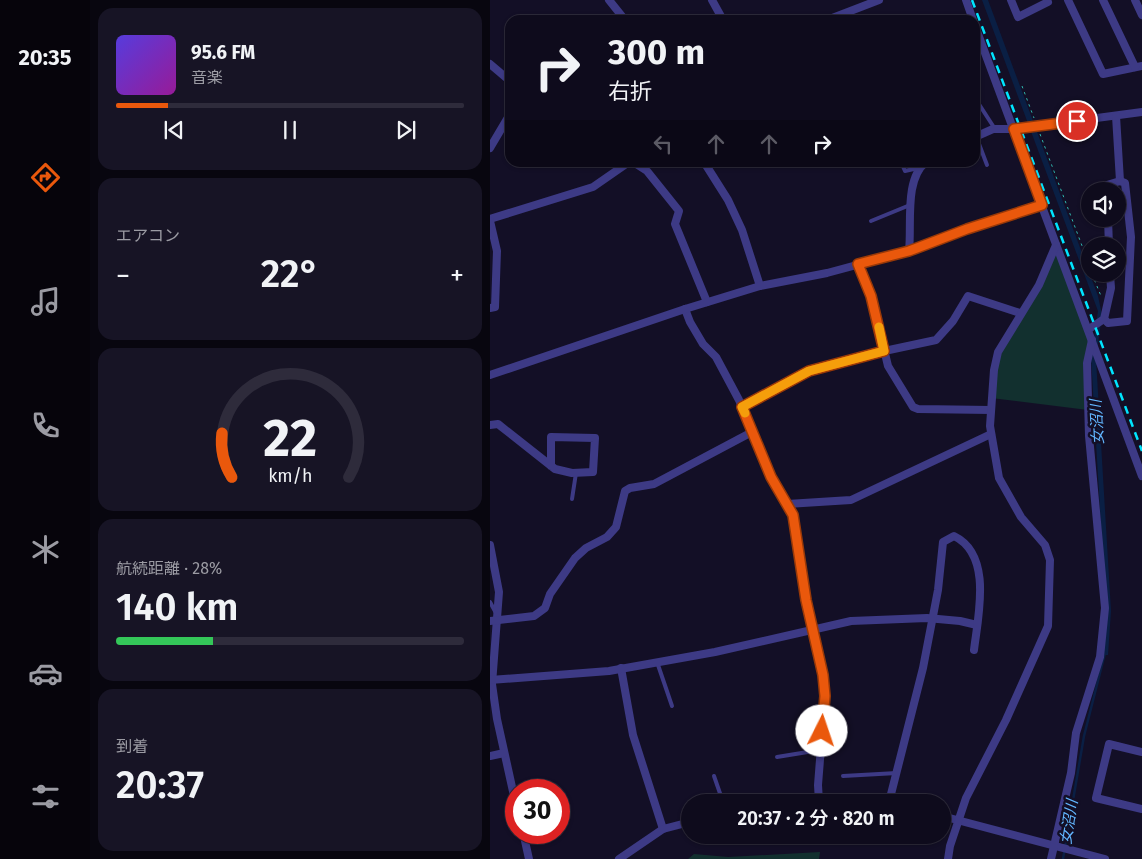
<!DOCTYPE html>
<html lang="ja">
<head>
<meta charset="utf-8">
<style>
	body { margin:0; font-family:"Fira Sans","Noto Sans JP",sans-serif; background:#171425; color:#f1f3f6; height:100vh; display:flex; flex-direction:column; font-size:19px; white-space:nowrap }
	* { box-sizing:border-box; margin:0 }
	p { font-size:16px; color:#9b9ba3 }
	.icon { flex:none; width:28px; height:28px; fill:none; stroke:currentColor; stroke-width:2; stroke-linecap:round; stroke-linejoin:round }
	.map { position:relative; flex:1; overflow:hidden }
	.details { display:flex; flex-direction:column; gap:8px; padding:8px; background:#08060f; width:400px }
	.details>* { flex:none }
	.top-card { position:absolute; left:15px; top:15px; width:475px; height:152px; border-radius:15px; box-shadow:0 1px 4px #0004,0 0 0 1px #2e2b3b; background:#0e0b1c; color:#f1f3f6; overflow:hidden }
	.fabs { position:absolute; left:591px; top:182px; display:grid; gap:10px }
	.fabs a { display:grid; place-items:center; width:45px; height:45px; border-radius:50%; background:#0e0b1c; box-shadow:0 1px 4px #0004,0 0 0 1px #2e2b3b; font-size:25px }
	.speed { position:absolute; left:15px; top:779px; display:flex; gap:10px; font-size:25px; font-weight:700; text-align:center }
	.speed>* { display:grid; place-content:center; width:65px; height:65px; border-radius:50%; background:#0e0b1c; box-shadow:0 1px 4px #0004,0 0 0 1px #2e2b3b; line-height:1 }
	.speed .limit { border:8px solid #d22; background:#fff; color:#111 }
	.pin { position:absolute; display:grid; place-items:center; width:42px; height:42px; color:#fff; margin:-21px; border:2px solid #fff; border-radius:50%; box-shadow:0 1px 5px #0007 }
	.me { position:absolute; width:55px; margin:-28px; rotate:4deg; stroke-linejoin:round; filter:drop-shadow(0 0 4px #0008) }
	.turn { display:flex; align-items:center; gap:18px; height:105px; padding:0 20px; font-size:22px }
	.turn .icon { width:65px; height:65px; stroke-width:2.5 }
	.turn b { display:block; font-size:35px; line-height:42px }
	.lanes { display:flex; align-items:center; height:48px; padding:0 20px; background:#0003; justify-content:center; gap:25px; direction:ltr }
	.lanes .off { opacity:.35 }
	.big { font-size:38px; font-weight:600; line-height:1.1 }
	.details .tile { flex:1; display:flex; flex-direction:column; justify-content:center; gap:8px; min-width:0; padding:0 18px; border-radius:15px; background:#171425 }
	.details .dial { align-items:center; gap:0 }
	.dial svg { height:130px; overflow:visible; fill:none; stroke:#2e2b3b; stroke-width:7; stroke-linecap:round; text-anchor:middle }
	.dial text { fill:#f1f3f6; stroke:none }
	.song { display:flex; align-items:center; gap:15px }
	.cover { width:60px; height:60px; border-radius:8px; background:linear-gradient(135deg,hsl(250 70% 55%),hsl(300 70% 35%)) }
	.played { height:5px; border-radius:2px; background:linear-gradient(90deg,#ea580c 15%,#2e2b3b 15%) }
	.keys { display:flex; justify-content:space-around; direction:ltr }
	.heat { display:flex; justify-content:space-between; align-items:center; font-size:28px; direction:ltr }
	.charge { height:8px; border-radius:4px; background:linear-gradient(90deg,#34c759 28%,#2e2b3b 0) }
	.trip { position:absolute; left:191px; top:794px; width:270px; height:50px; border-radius:25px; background:#0e0b1c; box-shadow:0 1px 4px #0004,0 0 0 1px #2e2b3b; font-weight:600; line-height:50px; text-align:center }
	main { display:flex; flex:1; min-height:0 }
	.dock { display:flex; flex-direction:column; width:90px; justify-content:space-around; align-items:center; background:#06040b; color:#9b9ba3 }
	.dock .icon { width:35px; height:35px }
	.dock .on { color:#ea580c }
	.dock b { font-size:22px; color:#f1f3f6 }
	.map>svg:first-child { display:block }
	.green { fill:#12302f }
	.water { fill:#0a1f44 }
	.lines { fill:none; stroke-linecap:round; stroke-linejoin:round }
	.stream { stroke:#0a1f44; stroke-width:2.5 }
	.path { stroke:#2fb8b0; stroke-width:1; stroke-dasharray:2.5 4; stroke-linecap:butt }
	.service { stroke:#3d3a85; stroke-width:4 }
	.minor { stroke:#3d3a85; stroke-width:8 }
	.rail { stroke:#00e5ff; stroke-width:2.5; stroke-dasharray:8 6; stroke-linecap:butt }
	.route-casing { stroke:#983908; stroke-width:12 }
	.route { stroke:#ea580c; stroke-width:9 }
	.slow { stroke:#f59e0b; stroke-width:9 }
	.labels { text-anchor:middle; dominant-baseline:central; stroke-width:5; stroke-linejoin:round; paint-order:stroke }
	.water-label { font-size:15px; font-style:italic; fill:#62b6ff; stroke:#130f26 }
</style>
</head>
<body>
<main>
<nav class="dock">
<b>20:35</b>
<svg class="icon on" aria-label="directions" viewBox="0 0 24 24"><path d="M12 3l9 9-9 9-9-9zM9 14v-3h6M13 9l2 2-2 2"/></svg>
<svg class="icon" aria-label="music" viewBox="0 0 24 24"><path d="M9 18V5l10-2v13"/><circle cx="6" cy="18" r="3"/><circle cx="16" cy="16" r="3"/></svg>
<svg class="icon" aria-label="phone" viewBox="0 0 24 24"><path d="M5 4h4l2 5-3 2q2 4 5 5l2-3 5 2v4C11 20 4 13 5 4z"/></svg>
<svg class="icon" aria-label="climate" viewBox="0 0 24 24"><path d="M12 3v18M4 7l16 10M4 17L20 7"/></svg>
<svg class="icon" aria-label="car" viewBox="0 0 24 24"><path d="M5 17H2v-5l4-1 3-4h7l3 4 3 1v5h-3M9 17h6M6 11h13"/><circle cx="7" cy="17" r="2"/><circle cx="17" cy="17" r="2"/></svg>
<svg class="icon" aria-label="filters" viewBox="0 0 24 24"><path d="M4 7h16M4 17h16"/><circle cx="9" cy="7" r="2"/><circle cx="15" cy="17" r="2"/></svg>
</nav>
<section class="details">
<div class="tile">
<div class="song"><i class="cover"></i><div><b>95.6 FM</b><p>音楽</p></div></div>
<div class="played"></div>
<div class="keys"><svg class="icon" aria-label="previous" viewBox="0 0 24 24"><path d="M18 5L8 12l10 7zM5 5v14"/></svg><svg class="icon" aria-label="pause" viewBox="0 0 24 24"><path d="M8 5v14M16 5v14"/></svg><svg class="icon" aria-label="next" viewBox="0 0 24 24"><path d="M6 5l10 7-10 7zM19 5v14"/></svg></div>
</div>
<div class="tile"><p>エアコン</p>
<div class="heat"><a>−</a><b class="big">22°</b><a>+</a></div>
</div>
<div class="tile dial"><svg viewBox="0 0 100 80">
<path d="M14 69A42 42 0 1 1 86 69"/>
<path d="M14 69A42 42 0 0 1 8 42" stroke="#ea580c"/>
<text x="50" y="56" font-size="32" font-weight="700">22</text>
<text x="50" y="72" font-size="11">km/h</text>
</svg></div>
<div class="tile"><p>航続距離 · 28%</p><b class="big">140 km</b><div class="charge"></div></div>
<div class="tile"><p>到着</p><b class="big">20:37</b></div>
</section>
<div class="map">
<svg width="652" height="859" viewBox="0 0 652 859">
	<rect width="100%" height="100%" fill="#130f26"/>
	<!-- green -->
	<g class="green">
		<polygon points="566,245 599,329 598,410 501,398 508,352 541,299"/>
		<polygon points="330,852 329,859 198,859 204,854 238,857"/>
	</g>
	<!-- water -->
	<polygon class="water" points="492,0 498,0 608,296 612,315 606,359 621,611 618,655 613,655 616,611 601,358 608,311"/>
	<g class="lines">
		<!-- stream -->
		<polyline class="stream" points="573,859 594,736 615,653"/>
		<!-- path -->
		<g class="path">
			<polyline points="532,86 544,118"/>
			<polyline points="550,134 600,267"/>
			<polyline points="602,274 611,296"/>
		</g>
		<!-- service -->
		<g class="service">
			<polyline points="485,98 505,129"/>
			<polyline points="486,136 497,165"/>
			<polyline points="411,162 415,171 428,168"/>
			<polyline points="381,221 420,205"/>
			<polyline points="82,499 86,473"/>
			<polyline points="0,602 6,613"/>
			<polyline points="167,662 182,706"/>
			<polyline points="287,757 330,750"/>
			<polyline points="224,776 233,802"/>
			<polyline points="353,776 407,773"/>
		</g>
		<!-- minor -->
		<g class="minor">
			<polyline points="119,0 135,20"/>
			<polyline points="222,0 233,20"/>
			<polyline points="476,0 483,20"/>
			<polyline points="521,0 528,17 558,2 557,0"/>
			<polyline points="578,0 613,74 652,66"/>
			<polyline points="613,0 645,67"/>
			<polyline points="645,0 652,15"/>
			<polyline points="337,20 389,0"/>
			<polyline points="485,26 652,476"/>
			<polyline points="0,64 20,81"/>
			<polyline points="485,137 503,129 524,129 652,112"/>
			<polyline points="0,148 20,114"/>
			<polyline points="143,162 157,171 189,211 185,224 217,302"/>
			<polyline points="214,162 238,200 252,230 270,286"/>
			<polyline points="617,191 617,185 630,181 626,116"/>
			<polyline points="0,219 103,187 139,162"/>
			<polyline points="618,219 619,246"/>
			<polyline points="0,221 7,251 5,307 0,308"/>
			<path d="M 419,251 C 422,225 414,179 436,162"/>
			<polyline points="367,264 381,295 398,366 423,407 428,409 501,410"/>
			<polyline points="195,309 200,322 213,344 226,357 249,400 281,477 303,515 316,600 333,675 335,696 328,785 329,802"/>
			<polyline points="614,319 618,323 637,321 641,237 635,183 630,181"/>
			<polyline points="599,329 614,319 621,288 620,274"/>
			<polyline points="0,375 195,309 270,286 337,273 419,251 477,229 552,205"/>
			<polyline points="252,407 319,371 385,353 446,340 463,321 478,296 530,313"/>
			<polyline points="0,425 8,424 65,469 82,473 103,472 105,438 61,437 61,466"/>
			<polyline points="297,504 361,500 501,434"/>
			<polyline points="0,545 9,592 2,684 7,719 26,805"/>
			<polyline points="0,621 44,616 55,608 60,594 85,558 96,548 117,537 126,527 135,491 140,488 164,484 262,432"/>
			<polyline points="131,668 143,735 173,829"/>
			<polyline points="0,680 119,671 225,652 361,621 437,618 470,621 487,625"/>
			<polyline points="652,752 619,744 606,798 652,809"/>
			<polyline points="0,756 14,753"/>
			<polyline points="339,802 364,802"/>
			<path d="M 399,802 L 433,668 L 448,590 L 453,542 L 464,536 C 503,555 488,616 484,650"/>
			<polyline points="452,816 615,859"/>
			<polyline points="33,832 39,859"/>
			<polyline points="129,859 173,829 200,822"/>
			<polyline points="458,859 460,846 476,798 516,720 558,626 560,560 555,545 531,517 509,478 500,426 504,370 508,352 549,285 566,245"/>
			<polyline points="561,859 581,773 586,733 610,657 615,608 599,436 597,363 602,340"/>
		</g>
		<!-- rail -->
		<polyline class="rail" points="482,0 652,451"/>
	</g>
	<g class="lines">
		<defs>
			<polyline id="route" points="332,731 335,696 333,675 316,600 303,515 281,477 252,407 319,371 394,351 381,296 368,264 419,251 477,229 552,205 524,129 587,121"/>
		</defs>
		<!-- route casing -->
		<use href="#route" class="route-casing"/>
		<!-- route -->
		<use href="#route" class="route"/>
		<!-- slow -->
		<polyline class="slow" points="255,413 252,407 319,371 394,351 389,327"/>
	</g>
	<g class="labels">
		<!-- water labels -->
		<g class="water-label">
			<text transform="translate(607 422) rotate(-93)">女沼川</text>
			<text transform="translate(579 822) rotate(-81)">女沼川</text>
		</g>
	</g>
</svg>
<div class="fabs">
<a><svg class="icon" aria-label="sound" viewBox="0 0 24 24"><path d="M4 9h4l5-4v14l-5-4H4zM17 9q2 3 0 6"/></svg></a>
<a><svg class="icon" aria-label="layers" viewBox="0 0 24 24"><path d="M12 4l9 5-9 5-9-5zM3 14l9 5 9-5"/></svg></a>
</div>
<div class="speed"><div class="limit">30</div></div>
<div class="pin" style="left:587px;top:121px;background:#d93025"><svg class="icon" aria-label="arrive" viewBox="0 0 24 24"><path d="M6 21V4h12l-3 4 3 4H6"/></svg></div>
<svg class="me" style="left:332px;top:731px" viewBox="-20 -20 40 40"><circle r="19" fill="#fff"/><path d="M0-13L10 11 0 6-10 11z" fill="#ea580c"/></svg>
<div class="trip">20:37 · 2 分 · 820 m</div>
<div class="top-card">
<div class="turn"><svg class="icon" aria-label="right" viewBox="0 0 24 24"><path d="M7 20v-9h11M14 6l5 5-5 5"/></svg><div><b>300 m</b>右折</div></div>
<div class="lanes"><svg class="icon off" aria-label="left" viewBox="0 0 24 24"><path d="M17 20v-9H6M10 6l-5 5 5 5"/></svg><svg class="icon off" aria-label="ahead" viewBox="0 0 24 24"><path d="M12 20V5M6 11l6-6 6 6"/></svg><svg class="icon off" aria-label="ahead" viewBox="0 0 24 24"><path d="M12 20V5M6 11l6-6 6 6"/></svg><svg class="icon" aria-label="right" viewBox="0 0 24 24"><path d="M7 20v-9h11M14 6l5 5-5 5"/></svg></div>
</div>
</div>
</main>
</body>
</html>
